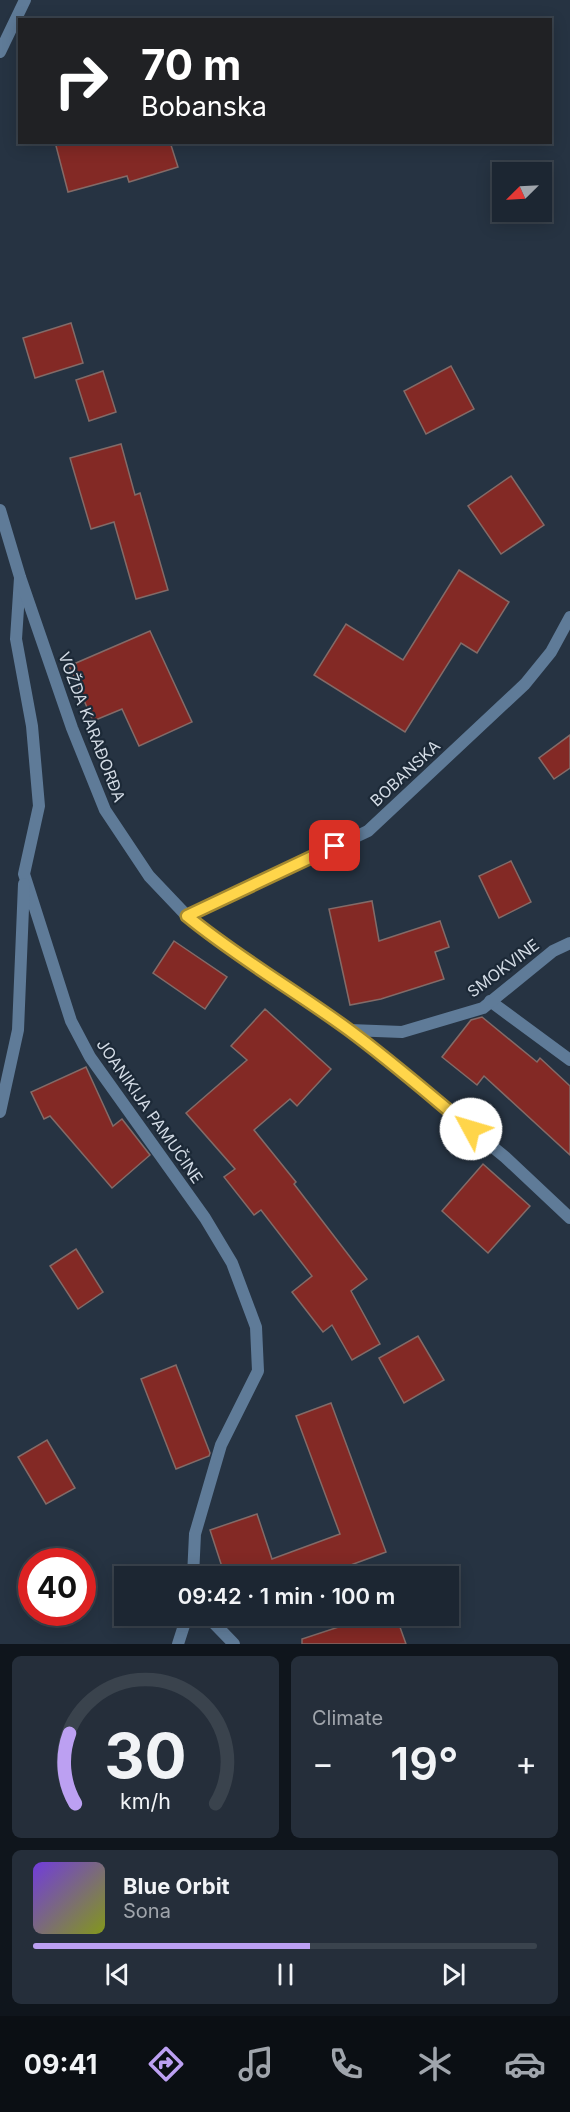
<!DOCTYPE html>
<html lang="en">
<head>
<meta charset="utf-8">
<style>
	body { margin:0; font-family:Inter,sans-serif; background:#252e3a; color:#f1f3f6; height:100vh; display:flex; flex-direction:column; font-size:22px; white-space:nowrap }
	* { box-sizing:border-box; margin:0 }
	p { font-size:20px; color:#a0a5ac }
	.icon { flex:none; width:33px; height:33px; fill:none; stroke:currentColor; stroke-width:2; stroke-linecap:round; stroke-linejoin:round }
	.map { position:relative; height:1644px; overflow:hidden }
	.panel { display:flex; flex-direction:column; gap:12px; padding:12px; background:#0f151c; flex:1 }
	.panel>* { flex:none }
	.top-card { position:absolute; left:18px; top:18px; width:534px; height:126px; border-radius:0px; box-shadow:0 3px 15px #0003,0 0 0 2px #3a434d; background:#202124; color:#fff; overflow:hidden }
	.needle { width:39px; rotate:246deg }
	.tools { position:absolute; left:492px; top:162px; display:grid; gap:12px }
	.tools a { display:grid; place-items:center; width:60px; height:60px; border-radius:0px; background:#1c2632; box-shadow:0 3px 15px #0003,0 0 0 2px #3a434d; font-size:30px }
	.speed { position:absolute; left:18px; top:1548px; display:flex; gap:12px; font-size:30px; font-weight:700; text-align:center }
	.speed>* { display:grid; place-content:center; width:78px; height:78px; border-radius:50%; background:#1c2632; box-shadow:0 3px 15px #0003,0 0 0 2px #3a434d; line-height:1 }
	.speed .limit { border:9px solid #d22; background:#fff; color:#111 }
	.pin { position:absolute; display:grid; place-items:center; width:51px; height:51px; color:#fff; margin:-26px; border-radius:12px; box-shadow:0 3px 9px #0006 }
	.me { position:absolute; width:66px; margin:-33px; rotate:309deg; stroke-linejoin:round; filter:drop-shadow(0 0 4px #0008) }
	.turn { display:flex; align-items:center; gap:21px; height:126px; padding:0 24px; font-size:27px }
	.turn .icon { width:78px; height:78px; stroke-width:2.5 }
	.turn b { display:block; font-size:42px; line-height:51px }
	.big { font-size:45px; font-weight:600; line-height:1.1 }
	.panel .widget { flex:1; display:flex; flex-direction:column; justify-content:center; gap:9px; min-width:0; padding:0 21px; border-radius:9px; background:#252e3a }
	.panel .dial { align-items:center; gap:0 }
	.dial svg { height:156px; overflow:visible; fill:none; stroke:#3a434d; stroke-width:7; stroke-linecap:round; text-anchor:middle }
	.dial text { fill:#f1f3f6; stroke:none }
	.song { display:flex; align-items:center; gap:18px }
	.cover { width:72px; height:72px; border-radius:9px; background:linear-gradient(135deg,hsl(260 70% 55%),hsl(70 70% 35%)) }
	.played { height:6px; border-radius:3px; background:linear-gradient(90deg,#bca0f2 55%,#3a434d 55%) }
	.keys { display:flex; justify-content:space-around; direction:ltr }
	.heat { display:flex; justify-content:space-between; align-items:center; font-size:33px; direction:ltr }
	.panel .tiles { flex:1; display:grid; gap:12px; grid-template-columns:1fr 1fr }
	.widget:last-child { grid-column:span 2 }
	.trip { position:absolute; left:114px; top:1566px; width:345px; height:60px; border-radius:0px; background:#1c2632; box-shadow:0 3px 15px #0003,0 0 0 2px #3a434d; font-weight:600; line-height:60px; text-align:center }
	.tab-bar { display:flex; height:96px; justify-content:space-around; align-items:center; background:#0b0f14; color:#a0a5ac }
	.tab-bar .icon { width:42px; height:42px }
	.tab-bar .active { color:#bca0f2 }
	.tab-bar b { font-size:27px; color:#f1f3f6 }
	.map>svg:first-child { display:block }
	.building { fill:#832925; stroke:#836b68; stroke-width:1.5 }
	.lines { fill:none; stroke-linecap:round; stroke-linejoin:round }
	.minor { stroke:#5f7b98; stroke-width:12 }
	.tertiary { stroke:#5f7b98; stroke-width:12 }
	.route-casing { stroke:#a68a30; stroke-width:15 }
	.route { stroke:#ffd54a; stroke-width:10 }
	.labels { text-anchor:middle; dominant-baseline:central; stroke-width:4.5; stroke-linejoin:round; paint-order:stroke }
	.street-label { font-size:16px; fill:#d3dbe5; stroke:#1c2937 }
</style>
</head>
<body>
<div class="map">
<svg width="570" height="1644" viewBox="0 0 570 1644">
	<rect width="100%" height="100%" fill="#263342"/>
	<!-- building -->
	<g class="building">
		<polygon points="55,142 170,142 178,167 129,182 127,176 68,192"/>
		<polygon points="71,323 83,363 35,378 23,338"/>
		<polygon points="451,366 474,409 426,434 404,391"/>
		<polygon points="103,371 116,412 89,421 76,380"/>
		<polygon points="121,444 135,495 140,493 168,590 136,599 114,522 91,529 70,458"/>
		<polygon points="511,476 544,525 501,554 468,506"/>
		<polygon points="459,570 509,602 477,653 461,643 405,732 314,675 346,624 403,660"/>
		<polygon points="150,631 192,722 139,746 122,709 93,721 69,666"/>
		<polygon points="570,735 570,768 554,779 539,758"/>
		<polygon points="511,861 531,902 499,918 479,876"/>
		<polygon points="372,901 379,941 440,921 449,947 435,952 444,979 381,999 350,1005 329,909"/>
		<polygon points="174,941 227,977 205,1009 153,973"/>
		<polygon points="265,1009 331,1069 297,1106 290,1099 254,1130 296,1182 294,1184 367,1279 351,1291 380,1344 352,1360 332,1325 323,1332 292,1292 312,1276 261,1210 254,1215 224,1177 235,1169 186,1113 247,1060 231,1046"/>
		<polygon points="482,1017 537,1062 540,1058 570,1086 570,1155 484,1076 477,1085 442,1057 471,1020"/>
		<polygon points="86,1067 113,1126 122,1119 150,1155 112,1188 50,1116 44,1119 31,1092"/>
		<polygon points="483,1164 530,1206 488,1253 442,1211"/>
		<polygon points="76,1249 103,1292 78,1309 50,1266"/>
		<polygon points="418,1336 444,1380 404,1403 379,1358"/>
		<polygon points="176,1365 210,1453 209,1456 176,1469 141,1379"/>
		<polygon points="331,1403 386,1552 321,1576 225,1576 210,1530 257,1514 272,1559 340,1534 296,1416"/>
		<polygon points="47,1440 75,1488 46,1504 18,1457"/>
		<polygon points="372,1616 396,1616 406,1644 302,1644 302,1639"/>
	</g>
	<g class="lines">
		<!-- minor -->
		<g class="minor">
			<polyline points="0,52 25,0"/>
			<polyline points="20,578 16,639 32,726 39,806 24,874 71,1021 90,1057 205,1218 232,1263 256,1327 258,1371 221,1445 195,1534 193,1576"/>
			<polyline points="187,916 368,831 525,684 551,652 570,617"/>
			<polyline points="490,1001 570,1060"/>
			<polyline points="350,1030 402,1032 483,1008 553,951 570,943"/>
			<polyline points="0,1112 18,1030 24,884"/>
			<polyline points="207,1616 234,1644"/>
			<polyline points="178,1644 187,1616"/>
		</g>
		<!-- tertiary -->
		<polyline class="tertiary" points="0,510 20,577 72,728 105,810 149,876 187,916 210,935 350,1030 505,1157 570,1218"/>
	</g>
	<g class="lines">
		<defs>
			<path id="route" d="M 335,846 L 187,916 C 238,958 296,991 349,1030 C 391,1061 431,1096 471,1129"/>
		</defs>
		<!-- route casing -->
		<use href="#route" class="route-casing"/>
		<!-- route -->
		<use href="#route" class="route"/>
	</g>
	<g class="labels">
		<!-- street labels -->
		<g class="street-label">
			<text transform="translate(92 727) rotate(69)">VOŽDA KARAĐORĐA</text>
			<text transform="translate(405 773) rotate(-43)">BOBANSKA</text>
			<text transform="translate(503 968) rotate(-37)">SMOKVINE</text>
			<text transform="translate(150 1111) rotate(55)">JOANIKIJA PAMUČINE</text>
		</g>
	</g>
</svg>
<div class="tools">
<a><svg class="needle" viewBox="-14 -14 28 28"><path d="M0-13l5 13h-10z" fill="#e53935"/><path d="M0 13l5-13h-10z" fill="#a0a5ac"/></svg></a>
</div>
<div class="speed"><div class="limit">40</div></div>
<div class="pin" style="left:335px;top:846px;background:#d93025"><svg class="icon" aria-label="arrive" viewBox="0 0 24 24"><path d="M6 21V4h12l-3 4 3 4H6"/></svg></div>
<svg class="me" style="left:471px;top:1129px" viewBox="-20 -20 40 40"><circle r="19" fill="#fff"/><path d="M0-13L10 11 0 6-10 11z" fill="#ffd54a"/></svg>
<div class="trip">09:42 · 1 min · 100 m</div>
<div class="top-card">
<div class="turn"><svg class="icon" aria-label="right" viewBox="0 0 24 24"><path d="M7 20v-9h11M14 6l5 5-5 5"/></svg><div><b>70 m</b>Bobanska</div></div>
</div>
</div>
<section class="panel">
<div class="tiles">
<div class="widget dial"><svg viewBox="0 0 100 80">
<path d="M14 69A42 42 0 1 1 86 69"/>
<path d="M14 69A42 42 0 0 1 11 33" stroke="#bca0f2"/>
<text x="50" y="56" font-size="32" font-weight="700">30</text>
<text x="50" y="72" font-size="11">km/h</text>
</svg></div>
<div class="widget"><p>Climate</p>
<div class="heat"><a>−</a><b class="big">19°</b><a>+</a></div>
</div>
<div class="widget">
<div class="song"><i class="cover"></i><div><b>Blue Orbit</b><p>Sona</p></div></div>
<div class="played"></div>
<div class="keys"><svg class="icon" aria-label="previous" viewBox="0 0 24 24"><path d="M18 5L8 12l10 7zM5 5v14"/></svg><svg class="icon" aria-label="pause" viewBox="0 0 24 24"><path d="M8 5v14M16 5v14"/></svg><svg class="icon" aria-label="next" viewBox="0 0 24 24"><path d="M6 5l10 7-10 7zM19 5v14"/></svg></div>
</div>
</div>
</section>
<nav class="tab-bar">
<b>09:41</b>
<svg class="icon active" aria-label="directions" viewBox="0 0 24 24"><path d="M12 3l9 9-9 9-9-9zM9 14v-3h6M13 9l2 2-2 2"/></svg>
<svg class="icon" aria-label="music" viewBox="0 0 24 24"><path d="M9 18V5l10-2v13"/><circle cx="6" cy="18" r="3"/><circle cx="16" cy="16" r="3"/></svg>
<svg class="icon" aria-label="phone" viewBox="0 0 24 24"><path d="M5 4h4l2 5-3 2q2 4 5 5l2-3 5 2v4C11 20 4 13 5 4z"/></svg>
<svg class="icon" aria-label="climate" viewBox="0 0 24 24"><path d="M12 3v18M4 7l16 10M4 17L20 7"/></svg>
<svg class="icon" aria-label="car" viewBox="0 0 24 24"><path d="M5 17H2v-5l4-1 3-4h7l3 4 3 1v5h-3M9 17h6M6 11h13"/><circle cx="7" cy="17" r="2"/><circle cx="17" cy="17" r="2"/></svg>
</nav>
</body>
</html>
